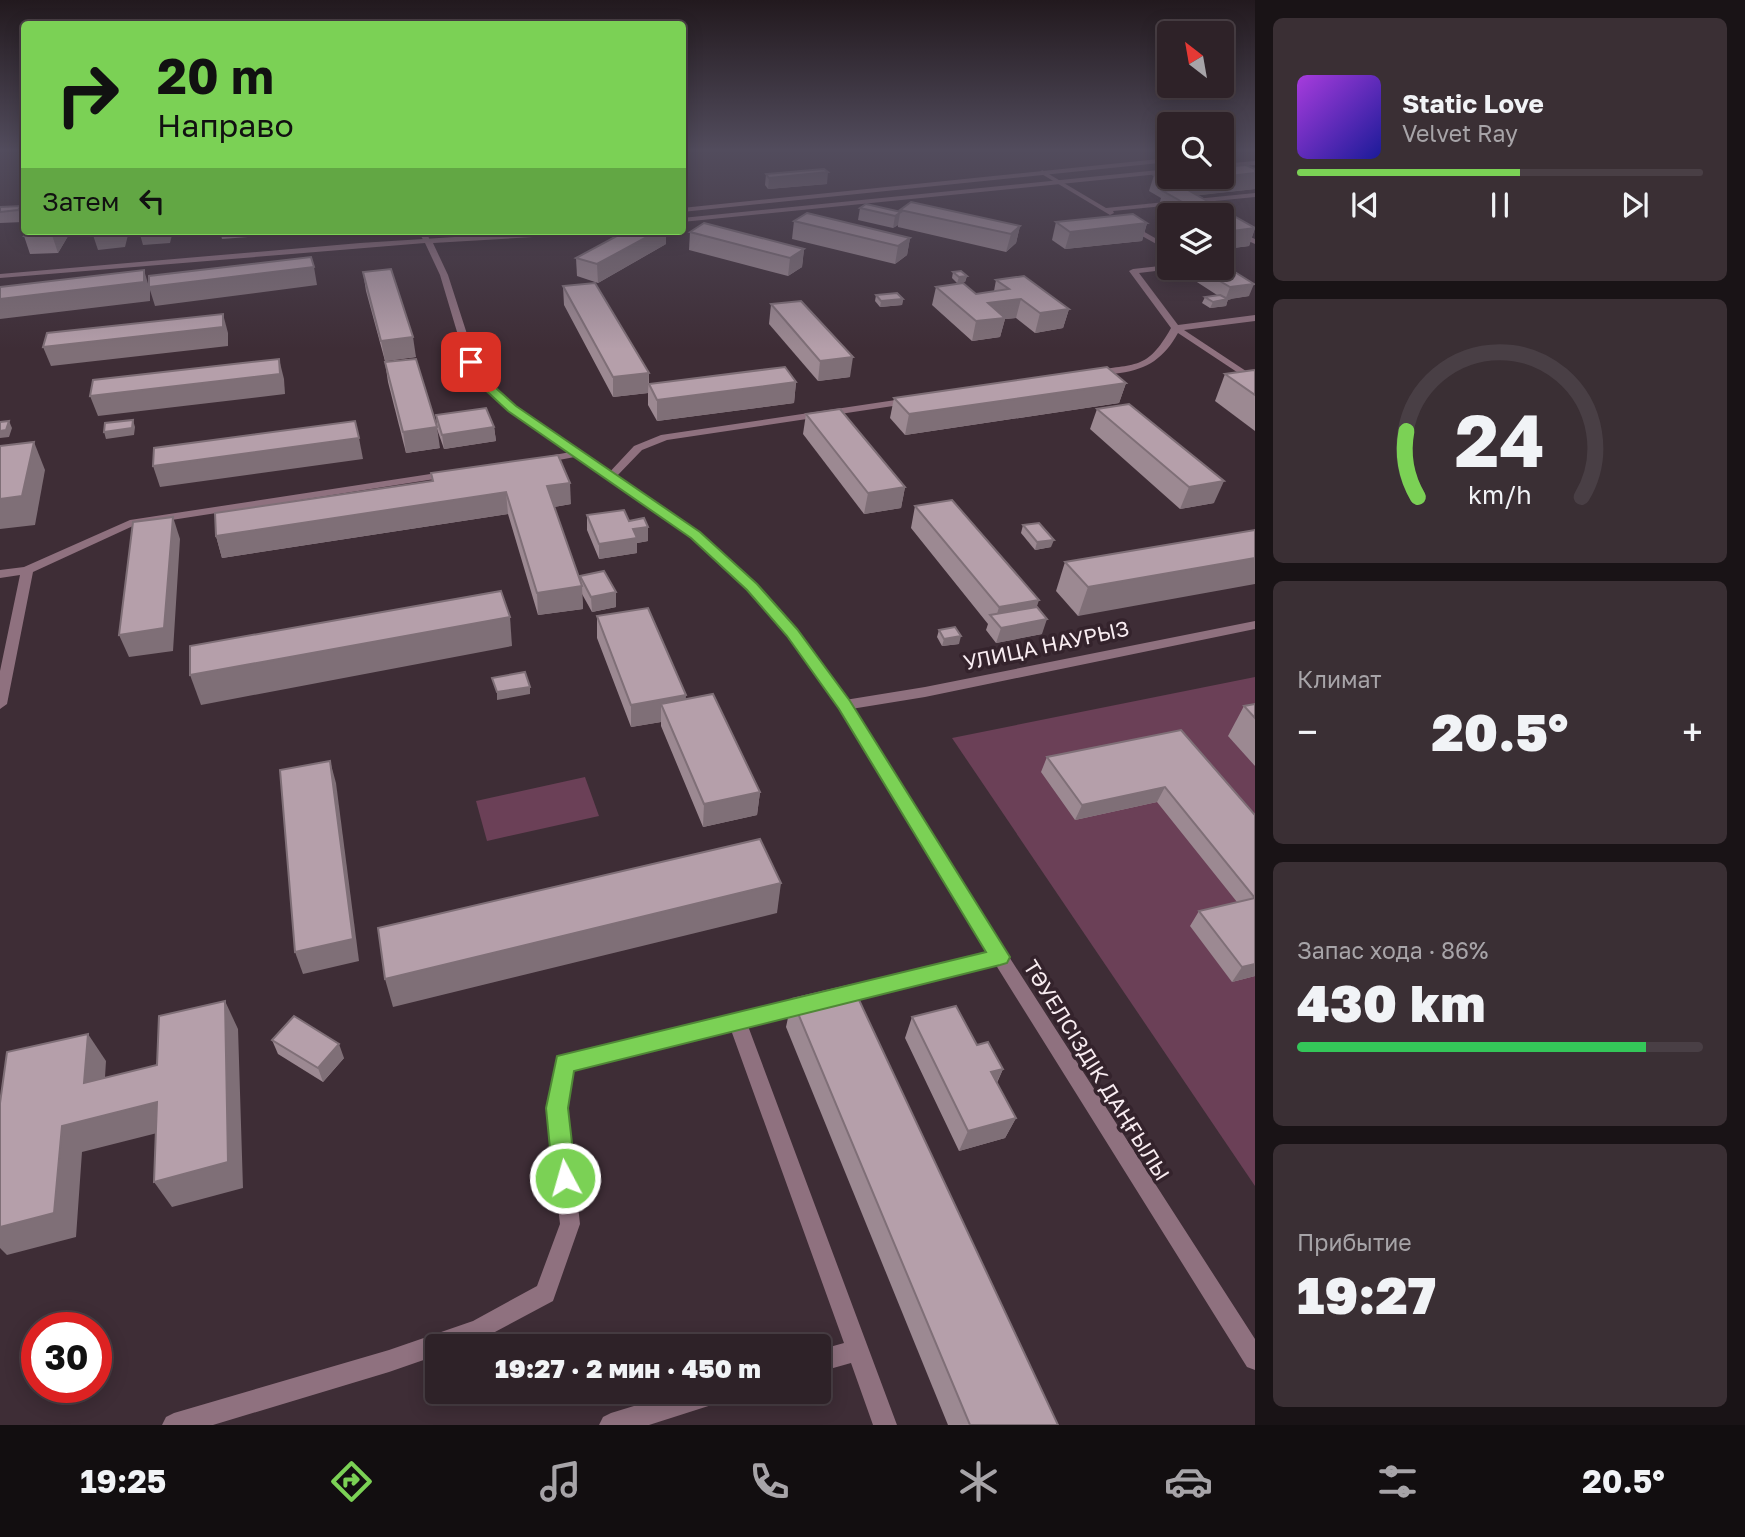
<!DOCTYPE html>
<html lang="ru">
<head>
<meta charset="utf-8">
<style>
	body { margin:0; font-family:"Golos Text",sans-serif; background:#3a2f34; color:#f1f3f6; height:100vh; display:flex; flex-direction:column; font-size:26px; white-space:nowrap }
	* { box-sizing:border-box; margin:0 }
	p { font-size:23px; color:#a7a4a8 }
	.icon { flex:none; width:38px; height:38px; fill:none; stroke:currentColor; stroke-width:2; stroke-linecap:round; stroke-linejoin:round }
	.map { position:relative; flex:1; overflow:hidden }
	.sheet { display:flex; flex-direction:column; gap:18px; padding:18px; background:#191316; width:490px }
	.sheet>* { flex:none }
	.banner { position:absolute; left:21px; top:21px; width:665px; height:214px; border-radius:7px; box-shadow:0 4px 18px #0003,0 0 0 2px #493f45; background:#7bd155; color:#111; overflow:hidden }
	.needle { width:46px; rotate:329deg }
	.buttons { position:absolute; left:1157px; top:21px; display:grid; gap:14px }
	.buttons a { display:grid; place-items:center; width:77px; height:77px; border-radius:7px; background:#2e2228; box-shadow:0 4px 18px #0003,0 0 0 2px #493f45; font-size:35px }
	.speed { position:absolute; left:21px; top:1312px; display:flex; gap:14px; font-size:35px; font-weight:700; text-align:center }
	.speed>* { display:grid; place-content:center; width:91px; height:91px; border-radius:50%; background:#2e2228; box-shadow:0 4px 18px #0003,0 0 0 2px #493f45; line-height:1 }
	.speed .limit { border:10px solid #d22; background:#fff; color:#111 }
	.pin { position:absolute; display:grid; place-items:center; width:60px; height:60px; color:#fff; margin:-30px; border-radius:14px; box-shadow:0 4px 10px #0006 }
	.me { position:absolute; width:77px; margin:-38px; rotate:354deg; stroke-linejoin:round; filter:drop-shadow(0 0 5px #0008) }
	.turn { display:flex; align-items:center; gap:24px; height:147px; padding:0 21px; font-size:32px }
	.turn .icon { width:91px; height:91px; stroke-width:2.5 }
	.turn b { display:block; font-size:49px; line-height:60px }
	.then { display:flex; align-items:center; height:66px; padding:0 21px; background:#0003; gap:14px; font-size:26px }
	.big { font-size:52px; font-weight:800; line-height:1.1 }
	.sheet .card { flex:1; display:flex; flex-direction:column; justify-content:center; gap:10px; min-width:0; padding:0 24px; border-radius:10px; background:#3a2f34 }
	.sheet .dial { align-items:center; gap:0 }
	.dial svg { height:182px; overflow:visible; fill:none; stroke:#493f45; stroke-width:7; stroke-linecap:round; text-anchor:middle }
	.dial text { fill:#f1f3f6; stroke:none }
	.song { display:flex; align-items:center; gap:21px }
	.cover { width:84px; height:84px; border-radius:10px; background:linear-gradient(135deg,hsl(280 70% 55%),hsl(240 70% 35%)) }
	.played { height:7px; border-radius:4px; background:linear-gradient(90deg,#7bd155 55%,#493f45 55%) }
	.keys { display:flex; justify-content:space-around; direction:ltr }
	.heat { display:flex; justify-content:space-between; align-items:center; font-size:38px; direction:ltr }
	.charge { height:10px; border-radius:5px; background:linear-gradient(90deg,#34c759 86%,#493f45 0) }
	.trip { position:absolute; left:425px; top:1334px; width:406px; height:70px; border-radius:7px; background:#2e2228; box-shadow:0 4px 18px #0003,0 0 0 2px #493f45; font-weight:800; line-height:70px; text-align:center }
	.dock { display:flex; height:112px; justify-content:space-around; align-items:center; background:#120e10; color:#a7a4a8 }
	.dock .icon { width:49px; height:49px }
	.dock .on { color:#7bd155 }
	.dock b { font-size:32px; color:#f1f3f6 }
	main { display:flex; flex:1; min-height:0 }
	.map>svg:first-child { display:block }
	.green { fill:#6b4057 }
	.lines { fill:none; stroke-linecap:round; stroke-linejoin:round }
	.minor { fill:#8f717f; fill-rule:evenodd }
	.tertiary { fill:#8f717f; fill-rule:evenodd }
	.wall { fill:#9c8992 }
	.shaded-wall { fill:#7f6f77 }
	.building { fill:#b59faa; stroke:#7f6f77; stroke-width:2 }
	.route { fill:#7bd155; stroke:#508837; stroke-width:2 }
	.labels { text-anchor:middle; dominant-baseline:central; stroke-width:7; stroke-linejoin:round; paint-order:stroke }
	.street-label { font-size:21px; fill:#f8ecf1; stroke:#34232c }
</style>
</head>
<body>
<main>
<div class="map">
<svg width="1255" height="1425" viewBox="0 0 1255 1425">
	<rect width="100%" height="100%" fill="#3e2d36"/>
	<!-- green -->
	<g class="green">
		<polygon points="1255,677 1255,1186 952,738"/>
		<polygon points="585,777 599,816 487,841 476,801"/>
	</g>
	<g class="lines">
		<!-- minor -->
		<g class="minor">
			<polygon points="1042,170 1106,208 1255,193 1255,197 1113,211 1114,213 1110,215 1040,173"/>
			<polygon points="1127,222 1169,246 1169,251 1124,226 1123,224"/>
			<polygon points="1222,224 1255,239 1255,244 1222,229"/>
			<polygon points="418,231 426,231 431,243 425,243"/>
			<path d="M 1169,265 L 1169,268 L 1172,269 L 1139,273 L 1178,325 L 1255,315 L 1255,321 L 1184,330 L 1255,377 L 1255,384 L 1178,333 C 1164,358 1148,369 1120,373 C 1111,374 1101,376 1092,375 L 1092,371 C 1135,363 1147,371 1171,328 L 1129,271 L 1133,269 Z"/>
			<polygon points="909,398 913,399 913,403 667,440 642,450 615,478 607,478 606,476 634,446 661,435"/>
			<polygon points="576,451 581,454 580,456 543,463 538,460 543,457"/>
			<polygon points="450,471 454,472 454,476 133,526 33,572 7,704 0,709 0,671 20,575 0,578 0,570 24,567 130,520"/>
			<polygon points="1255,621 1255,629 925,697 845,710 838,705 845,700 925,687"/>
			<polygon points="1000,950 1006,952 1009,957 1006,962 1000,964 837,1005 831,1003 828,997 831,991 837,989"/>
			<polygon points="807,996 813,998 816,1004 813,1010 748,1026 897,1425 873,1425 851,1363 819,1372 819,1350 844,1343 731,1030 572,1070 567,1108 580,1224 553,1301 478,1341 465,1346 438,1346 438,1355 389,1372 213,1425 162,1425 166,1417 174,1413 389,1350 473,1321 537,1286 560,1224 547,1108 557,1057"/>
			<polygon points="683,1391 732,1391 729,1399 721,1402 649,1425 599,1425 603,1417 611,1413"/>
		</g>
		<!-- tertiary -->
		<g class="tertiary">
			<polygon points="1169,158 1169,162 682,212 682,208"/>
			<polygon points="1255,161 1255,165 1222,168 1222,164"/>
			<polygon points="1169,169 1169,173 682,222 682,218"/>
			<polygon points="551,231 581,231 550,236 433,243 448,275 476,362 487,380 515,406 700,533 756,584 797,630 850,702 1006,952 1255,1339 1255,1370 1247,1367 994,962 840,708 787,636 748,590 692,537 507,410 480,384 466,362 440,275 425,243 0,278 0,274 360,243"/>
		</g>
	</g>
	<!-- wall -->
	<g class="wall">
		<polygon points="1246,165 1255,169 1255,189 1198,195 1255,228 1249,246 1225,249 1222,246 1222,215 1170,215 1158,208 1161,198 1149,191 1154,175 1169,173 1169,177 1222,177 1222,167"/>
		<polygon points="766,174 827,184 768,189 765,185"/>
		<polygon points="21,206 24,216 23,222 0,223 0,207"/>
		<polygon points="860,208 900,212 900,210 1020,226 1016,243 1006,252 898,227 898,225 893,228 858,220"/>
		<polygon points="794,221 910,238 907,255 895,264 792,239"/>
		<polygon points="1056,222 1147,223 1142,241 1065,249 1052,240"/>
		<polygon points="27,231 71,231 58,253 30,254 24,236"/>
		<polygon points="220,231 249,231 248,237 222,239"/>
		<polygon points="690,232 804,249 802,267 788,276 689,250"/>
		<polygon points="666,244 598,283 577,276 576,258"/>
		<polygon points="1185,268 1222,268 1249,296 1228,299 1226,306 1210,308 1202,303 1205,297 1217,295 1183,273"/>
		<polygon points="363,272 416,357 385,361 366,291"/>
		<polygon points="953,272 967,276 965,282 957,283 952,278"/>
		<polygon points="996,280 1069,309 1063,328 1035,333 1016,318 1005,319 1000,337 972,341 932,305 936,287 976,294 994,291"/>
		<polygon points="563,286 649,373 649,384 796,382 794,403 657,421 648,405 648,393 613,397 564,305"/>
		<polygon points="876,295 903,299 902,305 880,307 875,301"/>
		<polygon points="771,304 850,377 818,381 769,324"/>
		<polygon points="385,362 440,448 406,453 388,382"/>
		<polygon points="1255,371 1255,431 1215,401 1225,374"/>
		<polygon points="1126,383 1119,403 905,435 890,418 894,398"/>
		<polygon points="1097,409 1214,503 1180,509 1090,429"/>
		<polygon points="806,414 905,487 901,508 864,514 803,434"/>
		<polygon points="436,415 494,427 496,441 444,449 437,429"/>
		<polygon points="431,473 571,504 554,507 581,582 580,576 616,592 616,607 592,612 582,594 583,609 538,615 508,514 222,558 216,536 432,481"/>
		<polygon points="915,506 1042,634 996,643 986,630 988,624 911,528"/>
		<polygon points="587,515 629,521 648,527 648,541 637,543 637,553 599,559 587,530"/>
		<polygon points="1023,525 1051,547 1035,550 1021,533"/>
		<polygon points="1255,530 1078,616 1056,591 1065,562"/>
		<polygon points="597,616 686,699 760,792 757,815 703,827 661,726 661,722 631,727 597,638"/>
		<polygon points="939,630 959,644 942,646 937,637"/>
		<polygon points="1255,704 1255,766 1228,736 1244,706"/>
		<polygon points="1181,730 1255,815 1255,976 1232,982 1190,926 1199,911 1237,902 1157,802 1075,820 1041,772 1047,757"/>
		<polygon points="792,999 1058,1425 948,1425 786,1027"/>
		<polygon points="912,1017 977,1045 1003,1069 997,1083 1016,1118 1005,1138 959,1151 905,1038"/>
		<polygon points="272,1040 344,1058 323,1082 278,1054"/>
	</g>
	<!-- shaded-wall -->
	<g class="shaded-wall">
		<polygon points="828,172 827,184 768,189 769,178"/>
		<polygon points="1255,173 1255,189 1175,198 1165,192 1169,183"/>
		<polygon points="21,206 24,216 23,222 18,210"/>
		<polygon points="900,213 898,225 893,228 895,216"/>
		<polygon points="1147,223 1142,241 1065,249 1070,232"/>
		<polygon points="1020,226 1016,243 1006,252 1011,234"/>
		<polygon points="1255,228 1249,246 1225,249 1232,231"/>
		<polygon points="54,231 71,231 58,253 52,235"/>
		<polygon points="101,231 129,231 125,247 98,250 92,232"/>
		<polygon points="139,231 173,231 170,243 143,245"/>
		<polygon points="658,231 666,231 666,244 598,283 597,264"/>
		<polygon points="910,238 907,255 895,264 898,246"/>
		<polygon points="804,249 802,267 788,276 790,258"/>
		<polygon points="314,267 317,285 155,306 150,290 150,301 0,319 0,299 144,270 149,287"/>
		<polygon points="967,276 965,282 957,283 959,277"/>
		<polygon points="1254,284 1249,296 1225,300 1230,287"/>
		<polygon points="903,299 902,305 880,307 881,301"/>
		<polygon points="1021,299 1016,318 1005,319 1000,337 972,341 976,321 988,303"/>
		<polygon points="1228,299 1226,306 1210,308 1213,302"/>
		<polygon points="1069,309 1063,328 1035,333 1040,313"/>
		<polygon points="223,314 228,333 228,346 51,366 43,347"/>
		<polygon points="413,337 416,357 385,361 381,341"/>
		<polygon points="853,357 850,377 818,381 820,361"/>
		<polygon points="279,359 284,379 285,394 98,416 90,396"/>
		<polygon points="649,373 648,393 613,397 613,377"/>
		<polygon points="796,382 794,403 657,421 657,400"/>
		<polygon points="1126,383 1119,403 905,435 909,414"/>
		<polygon points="133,420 135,427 134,435 106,439 104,432"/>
		<polygon points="9,421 12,428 9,437 0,438 0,431"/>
		<polygon points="437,427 440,448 406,453 403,432"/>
		<polygon points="494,427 496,441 444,449 442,435"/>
		<polygon points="359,438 363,459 160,487 153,466"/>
		<polygon points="34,442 45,470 35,525 0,529 0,499"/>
		<polygon points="1224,481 1214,503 1180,509 1189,487"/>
		<polygon points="570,483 571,504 548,508 547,486"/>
		<polygon points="905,487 901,508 864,514 868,493"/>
		<polygon points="506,492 508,514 222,558 216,536"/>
		<polygon points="173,517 180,539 173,651 129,657 119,635"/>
		<polygon points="648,527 648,541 637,543 637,553 599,559 599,544 633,529"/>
		<polygon points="1054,540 1051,547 1035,550 1037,542"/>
		<polygon points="1255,558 1255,584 1078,616 1088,587"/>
		<polygon points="582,586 583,609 538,615 537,593"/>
		<polygon points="616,592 616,607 592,612 591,597"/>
		<polygon points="1039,600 1032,622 995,621 999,607"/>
		<polygon points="510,617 512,646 201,705 190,675"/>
		<polygon points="1047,619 1042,634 996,643 1001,628"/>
		<polygon points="961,636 959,644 942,646 944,639"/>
		<polygon points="530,687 530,694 497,700 497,692"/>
		<polygon points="686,695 685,717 661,704 661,722 631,727 631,705"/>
		<polygon points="330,761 336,783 359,961 303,974 295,952"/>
		<polygon points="1165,787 1157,802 1075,820 1082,805"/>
		<polygon points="760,792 757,815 703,827 704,804"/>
		<polygon points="781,883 777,913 393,1007 385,979"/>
		<polygon points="1255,964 1255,976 1232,982 1242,967"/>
		<polygon points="225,1001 238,1029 243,1188 172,1207 154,1182"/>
		<polygon points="88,1034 106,1061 103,1110 84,1083"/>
		<polygon points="339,1044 344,1058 323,1082 318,1068"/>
		<polygon points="1003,1069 993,1090 991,1072"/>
		<polygon points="157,1102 173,1129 82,1152 76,1237 7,1255 0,1248 0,1227 62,1126"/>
		<polygon points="1016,1118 1005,1138 959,1151 968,1131"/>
	</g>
	<!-- building -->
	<g class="building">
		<polygon points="1246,165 1255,169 1255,173 1169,183 1154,175 1169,173 1169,177 1222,177 1222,167"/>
		<polygon points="824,169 828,172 769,178 766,174"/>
		<polygon points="1186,189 1255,228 1232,231 1222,225 1222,215 1205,215 1163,191"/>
		<polygon points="911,202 1020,226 1011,234 900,210"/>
		<polygon points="866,204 901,212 895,216 860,208"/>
		<polygon points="21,206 18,210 0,212 0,207"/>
		<polygon points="807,213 910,238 898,246 794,221"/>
		<polygon points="1133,214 1147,223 1070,232 1056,222"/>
		<polygon points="704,223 804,249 790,258 690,232"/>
		<polygon points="27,231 54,231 52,235 24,236"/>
		<polygon points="626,231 658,231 597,264 576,258"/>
		<polygon points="311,257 314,267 149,287 149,276"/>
		<polygon points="1222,264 1254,284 1230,287 1198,268 1222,268"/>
		<polygon points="391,269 413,337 381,341 363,272"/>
		<polygon points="144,270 144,282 0,299 0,287"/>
		<polygon points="961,271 967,276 959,277 953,272"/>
		<polygon points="1024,276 1069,309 1040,313 1021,299 988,303 1005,318 976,321 936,287 963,283 976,294 1009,289 996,280"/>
		<polygon points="595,283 649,373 613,377 563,286"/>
		<polygon points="897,293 903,299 881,301 876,295"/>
		<polygon points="1220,295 1228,299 1213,302 1205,297"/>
		<polygon points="801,301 853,357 820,361 771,304"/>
		<polygon points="223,314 223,327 43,347 47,333"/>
		<polygon points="279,359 280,374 90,396 93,380"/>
		<polygon points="416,359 437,427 403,432 385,362"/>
		<polygon points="785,367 796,382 657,400 649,384"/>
		<polygon points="1107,367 1126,383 909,414 894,398"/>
		<polygon points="1254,370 1255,371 1255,395 1225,374"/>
		<polygon points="1129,404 1224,481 1189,487 1097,409"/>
		<polygon points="486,408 494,427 442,435 436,415"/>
		<polygon points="840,409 905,487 868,493 806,414"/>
		<polygon points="133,420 132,428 104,432 105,423"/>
		<polygon points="9,421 6,430 0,431 0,422"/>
		<polygon points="355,421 359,438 153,466 154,448"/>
		<polygon points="34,442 22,496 0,499 0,446"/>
		<polygon points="558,455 570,483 547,486 582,586 537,593 506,492 216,536 215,513 433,481 431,473"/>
		<polygon points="952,500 1039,600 999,607 915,506"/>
		<polygon points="624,510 629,521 644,518 648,527 633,529 637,538 599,544 587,515"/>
		<polygon points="173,517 164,628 119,635 133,522"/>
		<polygon points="1039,523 1054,540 1037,542 1023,525"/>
		<polygon points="1255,530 1255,558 1088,587 1065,562"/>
		<polygon points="604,571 616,592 591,597 580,576"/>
		<polygon points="501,591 510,617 190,675 190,646"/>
		<polygon points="1037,607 1047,619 1001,628 990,615"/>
		<polygon points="648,608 686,695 631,705 597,616"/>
		<polygon points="955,627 961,636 944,639 939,630"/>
		<polygon points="525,672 530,687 497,692 492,678"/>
		<polygon points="713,694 760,792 704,804 661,704"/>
		<polygon points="1255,704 1255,718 1244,706"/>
		<polygon points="1181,730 1255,815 1255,964 1242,967 1199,911 1255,898 1165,787 1082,805 1047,757"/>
		<polygon points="330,761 353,939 295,952 280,770"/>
		<polygon points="760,839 781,883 385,979 378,928"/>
		<polygon points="852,985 1058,1425 970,1425 792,999"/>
		<polygon points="225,1001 228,1162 154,1182 157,1102 62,1126 54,1213 0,1227 0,1103 7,1052 88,1034 84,1083 157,1065 159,1016"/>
		<polygon points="956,1006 977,1045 988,1042 1003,1069 991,1072 1016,1118 968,1131 912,1017"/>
		<polygon points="294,1016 339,1044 318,1068 272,1040"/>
	</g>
	<!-- sky -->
	<linearGradient id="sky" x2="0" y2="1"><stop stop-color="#22191e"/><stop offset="0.43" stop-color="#524c5d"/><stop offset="1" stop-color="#524c5d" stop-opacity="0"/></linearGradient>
	<rect width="1255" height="349" fill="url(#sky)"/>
	<!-- route -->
	<polygon class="route" points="467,360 475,360 487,380 516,406 700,532 757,584 797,629 850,701 1010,957 1007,963 1000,965 574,1071 568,1108 576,1178 573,1186 565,1189 556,1186 553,1178 546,1108 557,1056 986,952 839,709 787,636 747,590 691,538 508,411 479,384 466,362"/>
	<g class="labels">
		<!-- street labels -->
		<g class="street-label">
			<text transform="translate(1046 645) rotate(-12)">УЛИЦА НАУРЫЗ</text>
			<text transform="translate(1097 1070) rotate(58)">ТӘУЕЛСІЗДІК ДАҢҒЫЛЫ</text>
		</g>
	</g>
</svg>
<div class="buttons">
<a><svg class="needle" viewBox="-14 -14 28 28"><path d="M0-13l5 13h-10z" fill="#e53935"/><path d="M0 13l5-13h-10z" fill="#a7a4a8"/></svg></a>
<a><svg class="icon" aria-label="search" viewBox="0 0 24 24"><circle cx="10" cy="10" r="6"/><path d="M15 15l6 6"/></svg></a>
<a><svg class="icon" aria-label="layers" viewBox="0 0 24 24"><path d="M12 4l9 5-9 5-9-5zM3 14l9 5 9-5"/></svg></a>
</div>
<div class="speed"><div class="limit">30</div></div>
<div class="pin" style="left:471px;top:362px;background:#d93025"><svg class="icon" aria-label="arrive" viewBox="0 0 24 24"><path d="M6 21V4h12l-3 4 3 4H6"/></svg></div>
<svg class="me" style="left:565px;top:1178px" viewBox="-20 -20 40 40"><circle r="17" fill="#7bd155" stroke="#fff" stroke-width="3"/><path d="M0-11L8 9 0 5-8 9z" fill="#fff"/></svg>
<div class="trip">19:27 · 2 мин · 450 m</div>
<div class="banner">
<div class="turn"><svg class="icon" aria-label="right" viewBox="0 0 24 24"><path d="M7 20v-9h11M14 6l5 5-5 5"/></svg><div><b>20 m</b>Направо</div></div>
<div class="then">Затем<svg class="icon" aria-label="left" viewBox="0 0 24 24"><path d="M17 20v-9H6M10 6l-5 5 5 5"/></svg></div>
</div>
</div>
<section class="sheet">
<div class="card">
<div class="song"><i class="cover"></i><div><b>Static Love</b><p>Velvet Ray</p></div></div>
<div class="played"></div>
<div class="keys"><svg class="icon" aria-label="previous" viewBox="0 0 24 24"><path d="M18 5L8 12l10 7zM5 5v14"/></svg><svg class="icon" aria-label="pause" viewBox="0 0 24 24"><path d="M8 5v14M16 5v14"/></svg><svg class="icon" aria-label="next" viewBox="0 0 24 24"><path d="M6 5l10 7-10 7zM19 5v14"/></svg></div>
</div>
<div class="card dial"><svg viewBox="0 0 100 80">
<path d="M14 69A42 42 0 1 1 86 69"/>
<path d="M14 69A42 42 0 0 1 9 40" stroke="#7bd155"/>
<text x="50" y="56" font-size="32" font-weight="700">24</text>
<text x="50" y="72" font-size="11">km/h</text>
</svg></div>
<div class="card"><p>Климат</p>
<div class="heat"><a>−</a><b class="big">20.5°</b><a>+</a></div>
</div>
<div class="card"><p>Запас хода · 86%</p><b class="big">430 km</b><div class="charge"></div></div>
<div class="card"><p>Прибытие</p><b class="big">19:27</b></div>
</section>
</main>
<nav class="dock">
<b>19:25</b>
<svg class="icon on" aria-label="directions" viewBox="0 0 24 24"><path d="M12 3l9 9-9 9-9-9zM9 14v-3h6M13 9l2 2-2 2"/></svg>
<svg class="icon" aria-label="music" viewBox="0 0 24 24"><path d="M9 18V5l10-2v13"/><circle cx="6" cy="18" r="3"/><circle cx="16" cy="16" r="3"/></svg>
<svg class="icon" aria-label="phone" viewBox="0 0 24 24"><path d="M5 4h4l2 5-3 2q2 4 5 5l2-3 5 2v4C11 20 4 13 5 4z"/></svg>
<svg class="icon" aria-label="climate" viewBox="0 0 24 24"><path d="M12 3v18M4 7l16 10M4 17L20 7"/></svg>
<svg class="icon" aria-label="car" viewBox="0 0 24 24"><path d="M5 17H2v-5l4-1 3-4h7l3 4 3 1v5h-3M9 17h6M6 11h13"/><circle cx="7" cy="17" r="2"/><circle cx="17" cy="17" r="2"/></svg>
<svg class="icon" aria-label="filters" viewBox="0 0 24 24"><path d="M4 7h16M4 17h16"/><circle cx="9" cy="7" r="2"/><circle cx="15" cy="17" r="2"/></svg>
<b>20.5°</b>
</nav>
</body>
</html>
